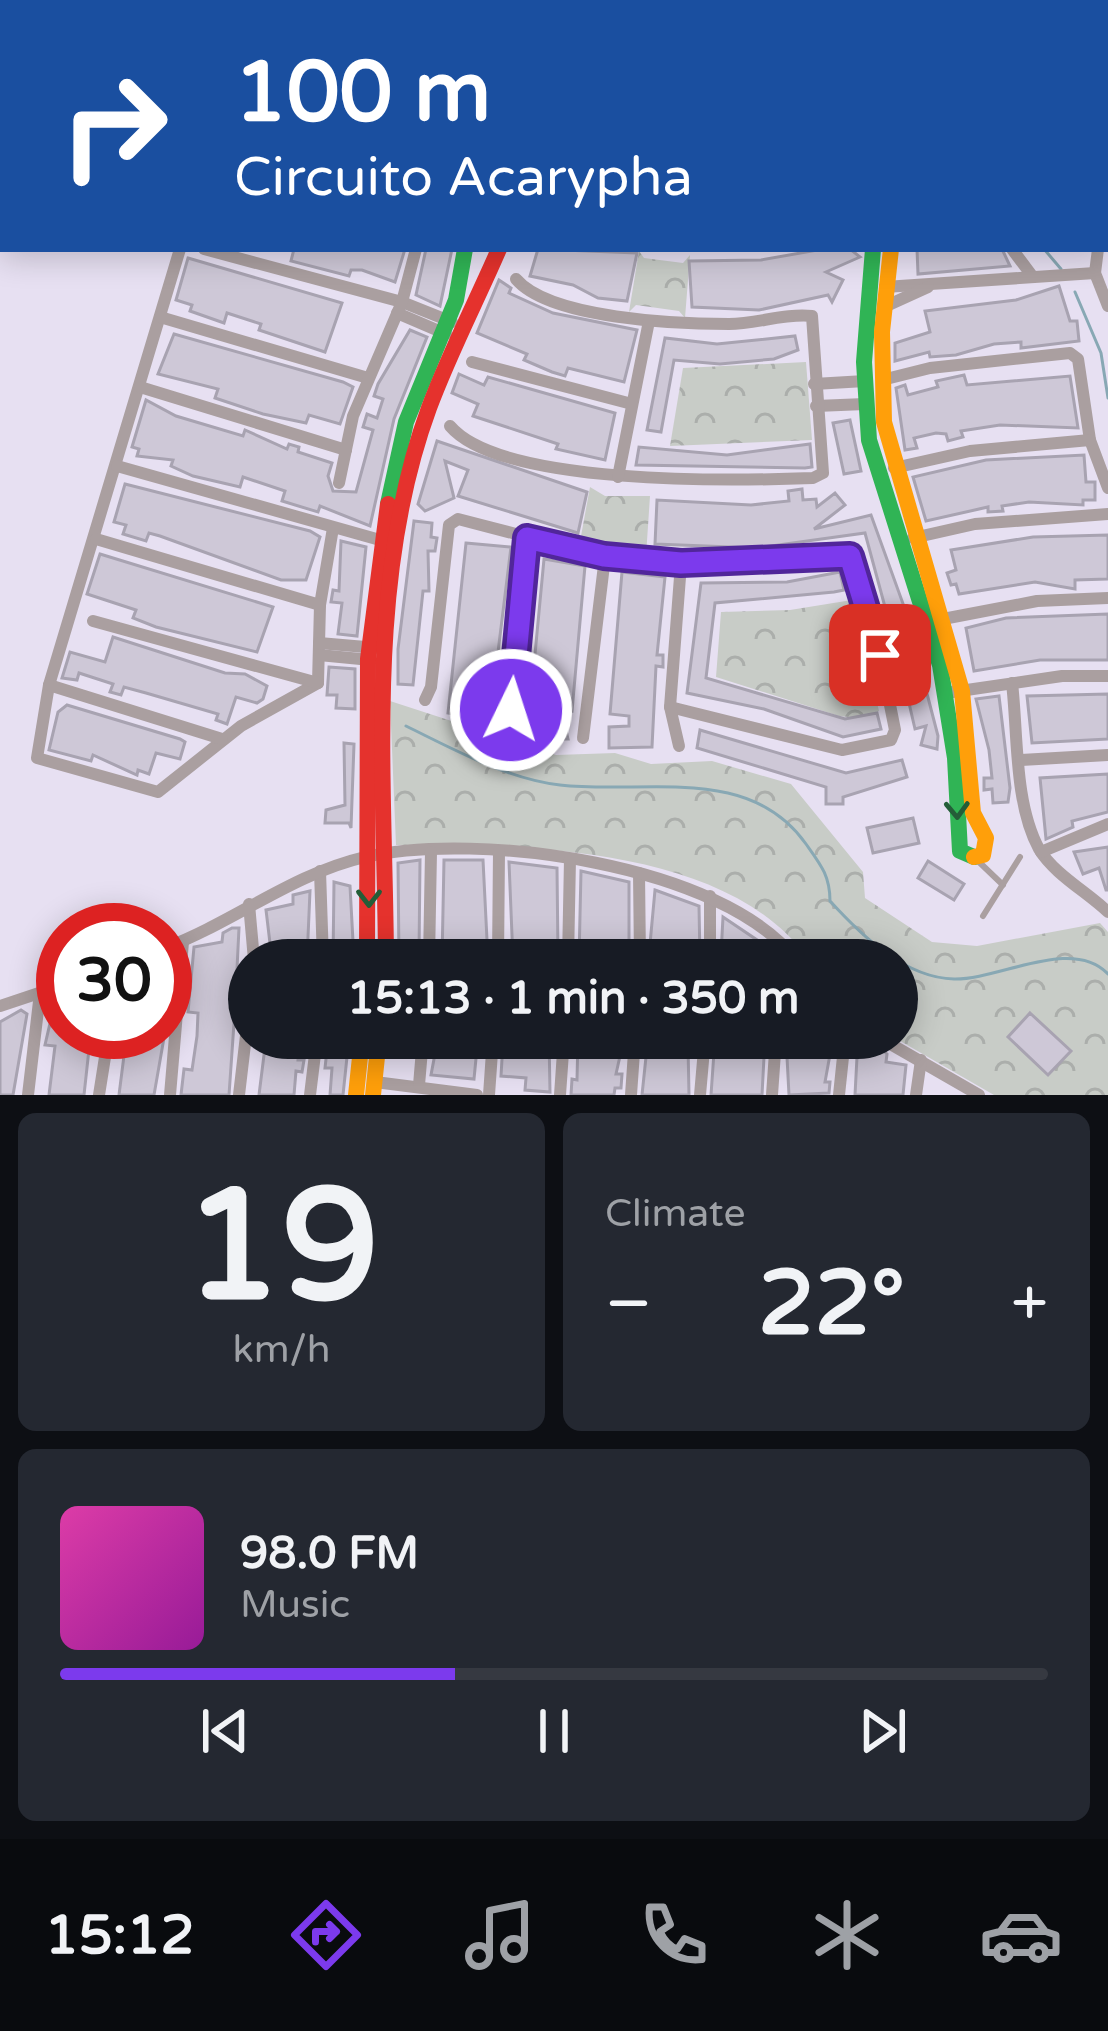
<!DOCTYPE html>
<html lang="en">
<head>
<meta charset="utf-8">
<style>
	body { margin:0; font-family:"Varela Round",sans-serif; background:#242831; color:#f1f3f6; height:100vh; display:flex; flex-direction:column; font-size:45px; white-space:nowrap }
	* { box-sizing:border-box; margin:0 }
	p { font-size:39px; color:#9ea1a6 }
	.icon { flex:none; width:66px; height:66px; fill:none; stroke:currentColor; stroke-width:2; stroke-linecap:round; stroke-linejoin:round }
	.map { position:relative; height:1095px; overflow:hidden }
	.drawer { display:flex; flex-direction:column; gap:18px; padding:18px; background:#0d0f14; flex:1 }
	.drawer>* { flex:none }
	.banner { position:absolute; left:0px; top:0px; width:1110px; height:252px; box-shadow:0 6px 30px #0003; background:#1a4fa0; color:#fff; overflow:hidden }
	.speed { position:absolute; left:36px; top:903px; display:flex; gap:24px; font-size:60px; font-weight:700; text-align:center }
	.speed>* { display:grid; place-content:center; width:156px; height:156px; border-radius:50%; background:#171b24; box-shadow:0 6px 30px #0003; line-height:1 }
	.speed .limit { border:18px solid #d22; background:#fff; color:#111 }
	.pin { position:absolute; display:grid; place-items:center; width:102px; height:102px; color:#fff; margin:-51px; border-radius:24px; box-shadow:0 6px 18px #0006 }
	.me { position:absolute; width:132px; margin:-66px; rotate:4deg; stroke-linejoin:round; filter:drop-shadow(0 0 9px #0008) }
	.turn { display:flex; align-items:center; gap:42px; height:252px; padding:0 36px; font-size:54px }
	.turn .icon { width:156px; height:156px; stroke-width:2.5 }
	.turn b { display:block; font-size:84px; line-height:102px }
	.big { font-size:90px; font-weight:700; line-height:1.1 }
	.drawer .tile { flex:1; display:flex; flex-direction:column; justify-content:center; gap:18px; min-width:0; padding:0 42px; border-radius:18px; background:#242831 }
	.drawer .dial { align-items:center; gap:0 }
	.dial b { font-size:156px; line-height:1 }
	.song { display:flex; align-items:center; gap:36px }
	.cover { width:144px; height:144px; border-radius:18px; background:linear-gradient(135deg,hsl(320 70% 55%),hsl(300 70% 35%)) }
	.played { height:12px; border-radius:6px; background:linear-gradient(90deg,#7c3aed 40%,#363941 40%) }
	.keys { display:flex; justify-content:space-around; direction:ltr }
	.heat { display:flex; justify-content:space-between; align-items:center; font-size:66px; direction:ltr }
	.drawer .tiles { flex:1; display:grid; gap:18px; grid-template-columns:1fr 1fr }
	.tile:last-child { grid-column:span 2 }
	.trip { position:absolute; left:228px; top:939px; width:690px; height:120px; border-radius:60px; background:#171b24; box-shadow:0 6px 30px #0003; font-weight:700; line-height:120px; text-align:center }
	.tab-bar { display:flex; height:192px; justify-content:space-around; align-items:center; background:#090b0e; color:#9ea1a6 }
	.tab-bar .icon { width:84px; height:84px }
	.tab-bar .on { color:#7c3aed }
	.tab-bar b { font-size:54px; color:#f1f3f6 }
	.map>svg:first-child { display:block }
	.park { fill:url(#park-crowns) }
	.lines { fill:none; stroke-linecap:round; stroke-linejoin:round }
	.stream { stroke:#88a8b4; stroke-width:3 }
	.building { fill:#cec8d7; stroke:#a8a3b1; stroke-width:3 }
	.lane { stroke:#aa9fa0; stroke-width:6 }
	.street { stroke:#aa9fa0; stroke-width:12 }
	.fast { stroke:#30b455; stroke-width:16 }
	.slow { stroke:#ff9f0a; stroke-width:16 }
	.jam { stroke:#e5322d; stroke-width:16 }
	.oneway { stroke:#245d38 }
	.route-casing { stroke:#51269a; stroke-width:30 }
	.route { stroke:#7c3aed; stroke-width:21 }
</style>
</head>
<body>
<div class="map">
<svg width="1108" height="1095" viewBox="0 0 1108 1095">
	<defs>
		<pattern id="park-crowns" width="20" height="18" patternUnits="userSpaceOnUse" patternTransform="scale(3)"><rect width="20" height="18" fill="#c8ccc7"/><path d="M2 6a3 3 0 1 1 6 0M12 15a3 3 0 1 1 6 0" fill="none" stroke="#abaeab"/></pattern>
	</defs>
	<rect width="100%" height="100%" fill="#e7e0f2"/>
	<!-- park -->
	<g class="park">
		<polygon points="639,251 644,258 683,263 690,255 685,318 679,311 636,305 629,312"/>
		<polygon points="806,362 812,440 670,446 683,368"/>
		<polygon points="590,487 605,496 650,496 646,556 597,543 591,549 579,547"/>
		<polygon points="852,600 879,711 857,718 839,716 716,677 721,612 790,610"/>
		<path d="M 390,701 L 556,755 L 615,753 L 651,764 L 712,761 L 791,784 L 863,872 L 865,898 L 932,942 L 977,946 L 1100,923 L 1108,932 L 1108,1095 L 994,1095 L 895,1038 L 897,960 L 809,960 C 728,845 522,845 396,845 Z"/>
	</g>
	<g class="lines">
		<!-- stream -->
		<g class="stream">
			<polyline points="1044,249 1061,269"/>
			<polyline points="1075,292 1101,353 1108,398"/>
			<path d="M 406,726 C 453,749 507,779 560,785 C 644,795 749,763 806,844 C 821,865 830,876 830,901 C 861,935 905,978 954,979 C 999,980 1072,936 1108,974"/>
		</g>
	</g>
	<!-- building -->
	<g class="building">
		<polygon points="294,249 405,249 395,282 362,270 351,270 349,276 291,261"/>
		<polygon points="426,249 452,249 440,306 416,295"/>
		<polygon points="538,249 637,253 627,301 598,298 573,285 530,276"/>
		<polygon points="823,249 850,249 860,257 826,272 843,280 832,302 828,295 759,310 692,307 689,261 761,260"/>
		<polygon points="917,249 1002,249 1010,266 918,274"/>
		<polygon points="188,258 342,303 325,352 259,330 261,324 227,313 224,323 190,311 192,305 176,300"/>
		<polygon points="499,280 511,288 509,293 553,313 637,330 624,382 568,368 565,376 552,372 524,360 527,354 477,333"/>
		<polygon points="1059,286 1070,321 1077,321 1079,341 1021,348 1021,342 994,344 956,355 930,357 929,352 895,361 895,343 930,332 925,311 1016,300"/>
		<polygon points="410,330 427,337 394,419 370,526 320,506 318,512 282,501 285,491 243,477 240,487 193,476 171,466 173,460 137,456 139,449 132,447 146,400 176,416 243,436 245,430 287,449 289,444 299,447 298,452 332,463 328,476 333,491 356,492 373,430 363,427 367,414 377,418 383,399 374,396 378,384"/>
		<polygon points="174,334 343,382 353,387 340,424 309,415 306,423 263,414 215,398 218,389 158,374"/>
		<polygon points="795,336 798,350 774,359 720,364 674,360 661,432 647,430 665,338 717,344"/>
		<polygon points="459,374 484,385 488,377 615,413 605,460 556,449 558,444 473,416 478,404 452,393"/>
		<polygon points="964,375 967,385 1070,376 1078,428 1000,425 961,431 963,437 948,441 946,434 936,433 914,438 917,448 905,450 896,388 905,385 908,395 938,387 936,381"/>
		<polygon points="850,420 861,471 844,474 833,423"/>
		<polygon points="437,441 587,492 578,533 458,496 468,470 445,461 454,498 425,511 418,504"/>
		<polygon points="810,444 812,467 805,468 636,465 639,447 727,455"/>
		<polygon points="1084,455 1086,482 1095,482 1095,500 1083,500 1083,505 1029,502 1002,506 1003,511 988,512 988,507 926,521 913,477 986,460"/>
		<polygon points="125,484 310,531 320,537 306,580 281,580 160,536 149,533 146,541 123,534 126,525 114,522"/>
		<polygon points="802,489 803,500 816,499 817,507 835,493 845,505 814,529 871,515 906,612 888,618 865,533 757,548 655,544 657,500 751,505 789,501 788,491"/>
		<polygon points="414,521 432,523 431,537 437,538 435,551 428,551 429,591 423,591 413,685 398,684 398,649"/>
		<polygon points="1108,535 1108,579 1075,580 1075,589 1035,582 959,594 956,584 951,585 947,573 956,570 951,550 1033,537"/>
		<polygon points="341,541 366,547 357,636 338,634 342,603 331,602 333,590 339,591"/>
		<polygon points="466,543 511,547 498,652 504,653 503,665 496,664 492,720 448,713"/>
		<polygon points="100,554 273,607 257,652 156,627 133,618 136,610 87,594"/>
		<polygon points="544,559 585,566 572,711 561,710 568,739 543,739 543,708 530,707"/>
		<polygon points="622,572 665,577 657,655 663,655 663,667 656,666 652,747 609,748 609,727 629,726 629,716 610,714"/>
		<polygon points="840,572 844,590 834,592 715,603 706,678 845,719 877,713 881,729 843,737 764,709 687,693 701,583 787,582"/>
		<polygon points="1108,614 1108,660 1040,660 974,671 966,628 1006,618"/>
		<polygon points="113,637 225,673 245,674 267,686 263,699 257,703 236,697 227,724 216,720 218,714 146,693 124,687 121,695 110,692 113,684 79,673 77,680 62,678 70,652 105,662"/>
		<polygon points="918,659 938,736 937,749 921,745 926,726 915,729 900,664"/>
		<polygon points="329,667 355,669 355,709 336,708 337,695 327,695"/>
		<polygon points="1108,694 1108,739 1032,743 1027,696"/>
		<polygon points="999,696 1010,788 1008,802 993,803 992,789 984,790 984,778 992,778 989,750 976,699"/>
		<polygon points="67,705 180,739 185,742 180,759 156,753 149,774 138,770 137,775 93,755 91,761 49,750 58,712"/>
		<polygon points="700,730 846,773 902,760 907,777 843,797 843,804 826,804 826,787 697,748"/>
		<polygon points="344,743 354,744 351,828 349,823 325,823 326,810 345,805"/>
		<polygon points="1108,774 1108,812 1072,821 1073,827 1046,839 1040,778"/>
		<polygon points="913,818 919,843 873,853 867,828"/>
		<polygon points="1108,847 1108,890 1106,890 1099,868 1083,874 1074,852"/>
		<polygon points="420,860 419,955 399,960 398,863"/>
		<polygon points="444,860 483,860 488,960 442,960"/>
		<polygon points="928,861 964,884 954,900 918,878"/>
		<polygon points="509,862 557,868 558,955 553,960 513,960"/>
		<polygon points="581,871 629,882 629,956 623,960 579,960"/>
		<polygon points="334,882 350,886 354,960 333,960"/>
		<polygon points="655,890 699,906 700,960 658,960 660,944 650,944"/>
		<polygon points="310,891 307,960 272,960 266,910 293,904 293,895"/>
		<polygon points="723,917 763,944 763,960 721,955"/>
		<polygon points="232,928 239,928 237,969 244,970 243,980 237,980 229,1095 181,1095 184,1069 192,1070 197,1036 198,1013 188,1012 194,947 222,942 223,933"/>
		<polygon points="54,1006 63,1007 63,1032 98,1032 97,1041 90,1040 84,1095 49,1095 55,1046 45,1045"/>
		<polygon points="21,1010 27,1014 13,1095 0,1095 0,1022"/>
		<polygon points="1030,1013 1071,1051 1048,1075 1008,1037"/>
		<polygon points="127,1032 165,1032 154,1095 119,1095"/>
		<polygon points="256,1038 300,1038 298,1060 304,1060 302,1072 296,1071 294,1095 259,1095 265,1047 255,1047"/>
		<polygon points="337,1038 349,1038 343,1095 330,1095 332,1068 325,1068 327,1050 335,1050"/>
		<polygon points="438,1038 478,1038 474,1079 431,1075"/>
		<polygon points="509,1038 549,1038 550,1092 525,1090 526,1078 501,1076 503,1042"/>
		<polygon points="578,1038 624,1038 616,1074 622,1074 621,1088 615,1088 614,1095 571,1095 572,1079 577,1080"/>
		<polygon points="648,1038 694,1038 694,1045 688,1045 689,1095 642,1095"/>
		<polygon points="715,1038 765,1038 762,1095 711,1095"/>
		<polygon points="786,1038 833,1038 825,1082 830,1082 829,1093 789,1095"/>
		<polygon points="858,1038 870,1039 887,1054 886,1062 906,1065 903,1095 855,1095"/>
	</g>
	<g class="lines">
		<!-- lane -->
		<g class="lane">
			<polyline points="991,3 992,0"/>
			<polyline points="1107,23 1108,23"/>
			<polyline points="978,861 1003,885"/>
			<polyline points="983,916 1020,857"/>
		</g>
		<!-- street -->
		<g class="street">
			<polyline points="414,0 414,3"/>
			<polyline points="592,0 599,3"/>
			<polyline points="253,3 254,0"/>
			<polyline points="180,249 49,685 37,758 158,792 241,726 318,683 320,605 333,528"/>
			<polyline points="204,249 402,302 452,322"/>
			<polyline points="1012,249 1033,277"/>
			<polyline points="1098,249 1095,273 1108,306"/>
			<polyline points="885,287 1095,273"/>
			<polyline points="884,307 928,287"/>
			<polyline points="397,313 446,334"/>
			<polyline points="160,317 368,378"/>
			<polyline points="472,362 632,404"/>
			<polyline points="882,380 930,368 1070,353 1078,359 1090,440 1108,488"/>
			<polyline points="814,384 865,381"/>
			<polyline points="140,387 346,450"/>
			<polyline points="816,406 865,404"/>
			<path d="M 450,426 C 501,486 735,481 813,478 L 823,473 L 812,316 C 785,313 756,324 729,324 C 678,324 550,319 516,279"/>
			<polyline points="117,466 380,540"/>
			<polyline points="894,468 970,451 1090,440"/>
			<polyline points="618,477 649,321"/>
			<polyline points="339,483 353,416 402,302 416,249"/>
			<polyline points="913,538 975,524 1108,514"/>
			<polyline points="96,539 320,605"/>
			<polyline points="943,619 1037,601 1108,598"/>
			<polyline points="93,621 318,683"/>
			<polyline points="875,639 930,624"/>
			<polyline points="319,643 377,648"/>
			<polyline points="319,655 371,660"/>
			<polyline points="880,655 934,639"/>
			<path d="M 1012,683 C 1018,734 1014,803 1039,849 C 1054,874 1087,892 1108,912"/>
			<polyline points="49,685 222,739"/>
			<polyline points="946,693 1062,676 1108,676"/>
			<polyline points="425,700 431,687 449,525 458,519 605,557 681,564 850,557 880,655 895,730 891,740 842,750 670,707"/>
			<polyline points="519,726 511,710 527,538"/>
			<polyline points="583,738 605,557"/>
			<polyline points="679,746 670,707 681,564"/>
			<polyline points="1021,760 1108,755"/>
			<polyline points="1041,852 1108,824"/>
			<polyline points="320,871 323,960"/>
			<polyline points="639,873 640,960"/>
			<polyline points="710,896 710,960"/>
			<polyline points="249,904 254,960"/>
			<path d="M 165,948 C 234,922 292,874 365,857 C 478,831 723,864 796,960"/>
			<polyline points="429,960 431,852"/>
			<polyline points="498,960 499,851"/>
			<polyline points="568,960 570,859"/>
			<polyline points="0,1006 63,985"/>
			<polyline points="880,1038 979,1095"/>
			<polyline points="375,1082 477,1095"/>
			<polyline points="419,1085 423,1038"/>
			<polyline points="28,1095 40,993"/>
			<polyline points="99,1095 109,1032"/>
			<polyline points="170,1095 183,942"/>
			<polyline points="239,1095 249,1010"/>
			<polyline points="310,1095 317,1038"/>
			<polyline points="489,1095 493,1038"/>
			<polyline points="560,1095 564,1038"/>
			<polyline points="631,1095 635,1038"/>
			<polyline points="700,1095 705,1038"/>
			<polyline points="772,1095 776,1038"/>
			<polyline points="839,1095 845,1038"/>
			<polyline points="916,1095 921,1060"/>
		</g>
		<!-- fast -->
		<g class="fast">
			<polyline points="1107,122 1108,123"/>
			<polyline points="873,249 864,362 869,440 940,665 955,758 960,851 974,857"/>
			<polyline points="388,504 406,422 456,300 465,249"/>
		</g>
		<!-- slow -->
		<g class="slow">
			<polyline points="469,0 469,3"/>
			<polyline points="798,0 804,3"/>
			<polyline points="529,3 530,0"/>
			<polyline points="891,249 882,332 884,422 962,691 973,813 986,838 983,855 974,857"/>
			<polyline points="356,1095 362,1038"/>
			<polyline points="373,1095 379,1038"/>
		</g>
		<!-- jam -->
		<g class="jam">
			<polyline points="841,0 848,3"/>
			<polyline points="1107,144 1108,144"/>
			<polyline points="367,960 368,659 388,504"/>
			<path d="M 386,960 C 385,779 365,582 429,408 C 449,354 476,302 499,249"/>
		</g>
	</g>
	<!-- one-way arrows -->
	<defs><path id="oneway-chevron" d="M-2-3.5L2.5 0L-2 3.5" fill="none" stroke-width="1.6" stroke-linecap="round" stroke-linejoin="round" transform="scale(3)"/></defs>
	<g class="oneway">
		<use href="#oneway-chevron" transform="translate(957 810) rotate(88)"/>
		<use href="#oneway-chevron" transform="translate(369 898) rotate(90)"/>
	</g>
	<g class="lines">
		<defs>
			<polyline id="route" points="511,710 527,538 604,556 681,563 850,556 880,655"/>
		</defs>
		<!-- route casing -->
		<use href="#route" class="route-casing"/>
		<!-- route -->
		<use href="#route" class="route"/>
	</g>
</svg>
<div class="speed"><div class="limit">30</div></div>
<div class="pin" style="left:880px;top:655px;background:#d93025"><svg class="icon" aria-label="arrive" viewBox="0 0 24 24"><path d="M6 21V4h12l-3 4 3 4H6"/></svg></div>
<svg class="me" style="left:511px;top:710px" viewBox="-20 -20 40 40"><circle r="17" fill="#7c3aed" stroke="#fff" stroke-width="3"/><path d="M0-11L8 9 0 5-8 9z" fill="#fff"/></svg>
<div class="trip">15:13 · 1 min · 350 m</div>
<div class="banner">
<div class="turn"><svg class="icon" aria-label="right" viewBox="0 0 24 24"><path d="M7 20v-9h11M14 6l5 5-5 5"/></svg><div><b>100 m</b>Circuito Acarypha</div></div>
</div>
</div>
<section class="drawer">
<div class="tiles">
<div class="tile dial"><b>19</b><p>km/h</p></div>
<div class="tile"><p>Climate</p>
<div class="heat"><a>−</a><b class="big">22°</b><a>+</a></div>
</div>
<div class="tile">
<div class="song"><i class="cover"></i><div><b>98.0 FM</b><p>Music</p></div></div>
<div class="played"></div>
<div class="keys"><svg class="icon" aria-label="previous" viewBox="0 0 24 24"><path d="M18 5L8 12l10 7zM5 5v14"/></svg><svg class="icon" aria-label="pause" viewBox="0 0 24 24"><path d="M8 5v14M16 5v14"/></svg><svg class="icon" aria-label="next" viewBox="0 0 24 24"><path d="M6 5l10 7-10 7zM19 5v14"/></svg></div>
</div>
</div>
</section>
<nav class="tab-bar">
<b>15:12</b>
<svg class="icon on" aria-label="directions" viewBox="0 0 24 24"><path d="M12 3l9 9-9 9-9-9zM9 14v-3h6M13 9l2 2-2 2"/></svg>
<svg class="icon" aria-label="music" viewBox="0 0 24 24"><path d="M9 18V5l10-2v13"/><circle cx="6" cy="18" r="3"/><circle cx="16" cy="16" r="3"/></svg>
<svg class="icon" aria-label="phone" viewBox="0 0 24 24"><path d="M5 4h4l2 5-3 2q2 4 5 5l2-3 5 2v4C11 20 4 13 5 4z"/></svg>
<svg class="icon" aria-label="climate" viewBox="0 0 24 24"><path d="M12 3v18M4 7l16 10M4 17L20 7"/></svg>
<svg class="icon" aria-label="car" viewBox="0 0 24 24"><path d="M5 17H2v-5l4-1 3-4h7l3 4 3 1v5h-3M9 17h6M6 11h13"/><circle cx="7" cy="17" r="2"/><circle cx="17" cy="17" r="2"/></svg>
</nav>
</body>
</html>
